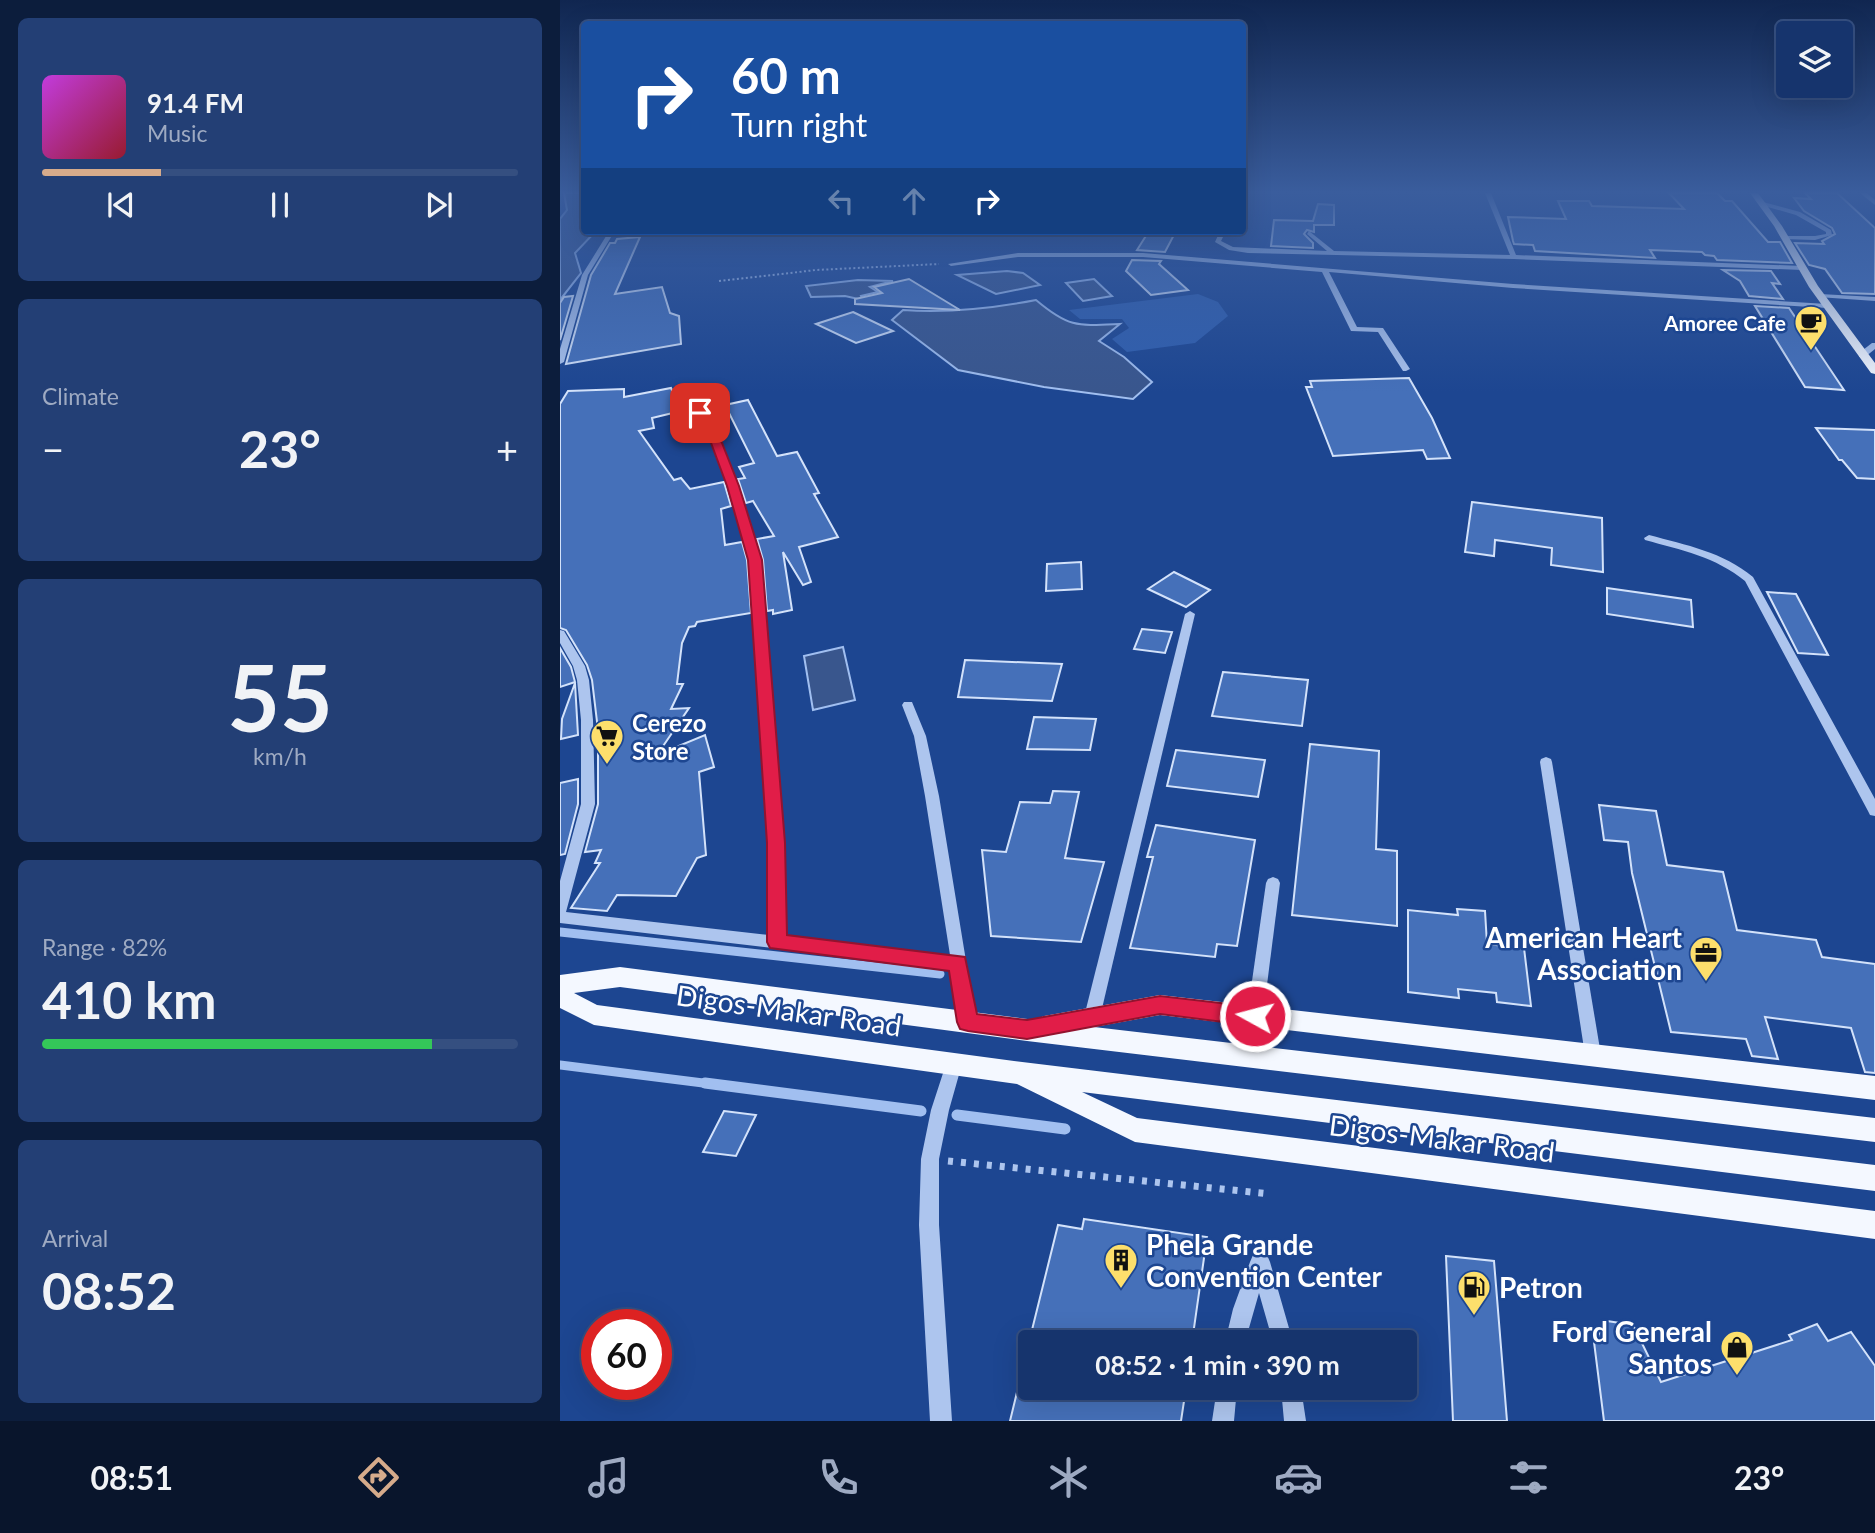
<!DOCTYPE html>
<html lang="en">
<head>
<meta charset="utf-8">
<style>
	body { margin:0; font-family:Lato,sans-serif; background:#233f75; color:#f1f3f6; height:100vh; display:flex; flex-direction:column; font-size:26px; white-space:nowrap }
	* { box-sizing:border-box; margin:0 }
	p { font-size:23px; color:#9eaac2 }
	.icon { flex:none; width:38px; height:38px; fill:none; stroke:currentColor; stroke-width:2; stroke-linecap:round; stroke-linejoin:round }
	.map { position:relative; flex:1; overflow:hidden }
	.sheet { display:flex; flex-direction:column; gap:18px; padding:18px; background:#0c1d3c; width:560px }
	.sheet>* { flex:none }
	.top-card { position:absolute; left:21px; top:21px; width:665px; height:214px; border-radius:7px; box-shadow:0 7px 28px #0002,0 0 0 2px #354f80; background:#1a4fa0; color:#fff; overflow:hidden }
	.buttons { position:absolute; left:1216px; top:21px; display:grid; gap:14px }
	.buttons a { display:grid; place-items:center; width:77px; height:77px; border-radius:7px; background:#16346d; box-shadow:0 7px 28px #0002,0 0 0 2px #354f80; font-size:35px }
	.speed { position:absolute; left:21px; top:1309px; display:flex; gap:14px; font-size:35px; font-weight:700; text-align:center }
	.speed>* { display:grid; place-content:center; width:91px; height:91px; border-radius:50%; background:#16346d; box-shadow:0 7px 28px #0002,0 0 0 2px #354f80; line-height:1 }
	.speed .limit { border:10px solid #d22; background:#fff; color:#111 }
	.pin { position:absolute; display:grid; place-items:center; width:60px; height:60px; color:#fff; margin:-30px; border-radius:14px; box-shadow:0 4px 10px #0006 }
	.me { position:absolute; width:77px; margin:-38px; rotate:277deg; stroke-linejoin:round; filter:drop-shadow(0 0 5px #0008) }
	.turn { display:flex; align-items:center; gap:24px; height:147px; padding:0 35px; font-size:32px }
	.turn .icon { width:91px; height:91px; stroke-width:2.5 }
	.turn b { display:block; font-size:49px; line-height:60px }
	.lanes { display:flex; align-items:center; height:66px; padding:0 35px; background:#0003; justify-content:center; gap:35px; direction:ltr }
	.lanes .off { opacity:.35 }
	.big { font-size:52px; font-weight:700; line-height:1.1 }
	.sheet .card { flex:1; display:flex; flex-direction:column; justify-content:center; gap:10px; min-width:0; padding:0 24px; border-radius:10px; background:#233f75 }
	.sheet .dial { align-items:center; gap:0 }
	.dial b { font-size:91px; line-height:1 }
	.song { display:flex; align-items:center; gap:21px }
	.cover { width:84px; height:84px; border-radius:10px; background:linear-gradient(135deg,hsl(290 70% 55%),hsl(350 70% 35%)) }
	.played { height:7px; border-radius:4px; background:linear-gradient(90deg,#d6ab8b 25%,#354f80 25%) }
	.keys { display:flex; justify-content:space-around; direction:ltr }
	.heat { display:flex; justify-content:space-between; align-items:center; font-size:38px; direction:ltr }
	.charge { height:10px; border-radius:5px; background:linear-gradient(90deg,#34c759 82%,#354f80 0) }
	.trip { position:absolute; left:458px; top:1330px; width:399px; height:70px; border-radius:7px; background:#16346d; box-shadow:0 7px 28px #0002,0 0 0 2px #354f80; font-weight:700; line-height:70px; text-align:center }
	.tabs { display:flex; height:112px; justify-content:space-around; align-items:center; background:#09152c; color:#9eaac2 }
	.tabs .icon { width:49px; height:49px }
	.tabs .selected { color:#d6ab8b }
	.tabs b { font-size:32px; color:#f1f3f6 }
	main { display:flex; flex:1; min-height:0 }
	.map>svg:first-child { display:block }
	.green { fill:#305faf }
	.water { fill:#39568d; stroke:#a1bff0; stroke-width:2 }
	.lines { fill:none; stroke-linecap:round; stroke-linejoin:round }
	.stream-far1 { stroke:#a1bff0; stroke-width:9 }
	.stream { stroke:#a1bff0; stroke-width:11 }
	.building { fill:#4570b9; stroke:#d3e2fa; stroke-width:2 }
	.path-far1 { stroke:#adc5ee; stroke-width:2; stroke-dasharray:2 2.5; stroke-linecap:butt }
	.path { stroke:#adc5ee; stroke-width:7; stroke-dasharray:5 8; stroke-linecap:butt }
	.minor { fill:#adc5ee; fill-rule:evenodd }
	.major { fill:#f4f8ff; fill-rule:evenodd }
	.route { fill:#e11d48; stroke:#92132f; stroke-width:2 }
	.labels { text-anchor:middle; dominant-baseline:central; stroke-width:5; stroke-linejoin:round; paint-order:stroke }
	.far-poi-label { font-size:21px; font-weight:bold; fill:#fff; stroke:#1d4691; text-anchor:end }
	.poi-label { font-size:24px; font-weight:bold; fill:#fff; stroke:#1d4691; text-anchor:start }
	.near-poi-label { font-size:28px; font-weight:bold; fill:#fff; stroke:#1d4691; text-anchor:end }
	.near-street-label { font-size:28px; fill:#fff; stroke:#1d4691 }
</style>
</head>
<body>
<main>
<section class="sheet">
<div class="card">
<div class="song"><i class="cover"></i><div><b>91.4 FM</b><p>Music</p></div></div>
<div class="played"></div>
<div class="keys"><svg class="icon" aria-label="previous" viewBox="0 0 24 24"><path d="M18 5L8 12l10 7zM5 5v14"/></svg><svg class="icon" aria-label="pause" viewBox="0 0 24 24"><path d="M8 5v14M16 5v14"/></svg><svg class="icon" aria-label="next" viewBox="0 0 24 24"><path d="M6 5l10 7-10 7zM19 5v14"/></svg></div>
</div>
<div class="card"><p>Climate</p>
<div class="heat"><a>−</a><b class="big">23°</b><a>+</a></div>
</div>
<div class="card dial"><b>55</b><p>km/h</p></div>
<div class="card"><p>Range · 82%</p><b class="big">410 km</b><div class="charge"></div></div>
<div class="card"><p>Arrival</p><b class="big">08:52</b></div>
</section>
<div class="map">
<svg width="1315" height="1421" viewBox="0 0 1315 1421">
	<rect width="100%" height="100%" fill="#1d4691"/>
	<!-- green -->
	<polygon class="green" points="638,294 658,302 668,316 635,343 567,352 552,339 569,328 562,319 520,319 509,310"/>
	<!-- water -->
	<g class="water">
		<polygon points="4,193 24,193 24,231 36,231 15,253 21,273 0,300 0,219 7,210"/>
		<polygon points="447,271 463,273 480,285 436,294 397,275"/>
		<polygon points="534,279 552,296 523,301 506,283"/>
		<polygon points="298,280 333,281 310,287 318,292 301,296 303,300 285,296 251,297 246,286"/>
		<path d="M 476,300 C 509,328 518,326 560,324 L 539,341 L 564,357 L 592,382 L 573,399 L 484,387 L 398,370 L 332,320 L 343,310 C 389,313 430,309 476,300 Z"/>
		<polygon points="283,647 295,700 253,710 244,656"/>
	</g>
	<g class="lines">
		<!-- stream-far1 -->
		<g class="stream-far1">
			<polyline points="0,932 380,974"/>
			<polyline points="0,1065 159,1085"/>
		</g>
		<!-- stream -->
		<g class="stream">
			<polyline points="145,1083 361,1111"/>
			<polyline points="397,1115 505,1129"/>
		</g>
	</g>
	<!-- building -->
	<g class="building">
		<polygon points="1109,193 1157,193 1165,201 1172,201 1208,242 1220,242 1232,263 1157,260 1154,256 1145,255 1142,252 1090,250 1095,258 975,251 973,245 954,244 953,241 948,217 1006,219 998,201 1029,201 1032,206 1124,209"/>
		<polygon points="1245,193 1277,193 1315,228 1315,294 1282,293 1265,269 1249,265 1235,243 1264,244 1262,241 1275,234 1272,228 1244,211 1234,198 1251,199"/>
		<polygon points="758,204 774,205 774,225 754,225 754,232 747,230 744,234 753,243 753,248 711,246 714,220 753,221"/>
		<polygon points="589,231 616,231 605,252 577,250"/>
		<polygon points="80,237 55,294 102,287 110,313 119,316 121,344 6,364 31,275 50,243 55,243 57,239"/>
		<polygon points="572,260 601,261 599,264 628,290 591,295 566,271"/>
		<polygon points="1163,270 1211,271 1220,284 1212,283 1223,299 1189,296 1180,281"/>
		<polygon points="349,279 400,310 295,304 295,299 322,293 314,287"/>
		<polygon points="13,296 0,340 0,303 4,297"/>
		<polygon points="1195,306 1229,308 1284,390 1245,387"/>
		<polygon points="293,312 333,331 296,343 256,324"/>
		<polygon points="849,378 872,418 890,458 867,459 863,450 773,456 746,387 752,387 750,381"/>
		<polygon points="111,388 121,411 92,418 94,428 79,431 114,480 121,478 130,489 164,482 171,506 161,509 165,545 182,542 187,560 191,613 137,622 135,626 129,627 122,643 117,684 123,684 111,709 129,708 97,755 145,735 154,767 139,772 146,855 137,858 116,896 57,895 47,911 11,908 40,863 35,863 41,850 25,852 38,804 38,730 32,680 27,665 6,630 0,628 0,404 8,391 64,389 64,397"/>
		<polygon points="188,400 217,456 237,452 259,493 254,494 278,537 239,547 251,582 243,585 223,552 232,610 213,614 213,610 207,611 203,560 197,539 214,536 193,501 186,503 178,479 185,478 179,467 194,463 165,405"/>
		<polygon points="1256,428 1315,430 1315,479 1297,478 1282,460 1279,460"/>
		<polygon points="912,502 1042,518 1043,572 991,565 992,548 935,540 934,556 905,552"/>
		<polygon points="521,562 522,589 486,591 487,564"/>
		<polygon points="614,572 650,590 626,607 588,589"/>
		<polygon points="1047,588 1131,600 1133,627 1047,614"/>
		<polygon points="1207,592 1236,594 1268,655 1238,653"/>
		<polygon points="582,629 612,632 605,653 574,649"/>
		<polygon points="0,648 11,667 15,682 0,687"/>
		<polygon points="405,660 502,664 492,701 398,697"/>
		<polygon points="663,672 748,680 742,726 652,716"/>
		<polygon points="15,683 18,735 1,739 2,719"/>
		<polygon points="474,717 536,719 530,750 467,749"/>
		<polygon points="750,744 819,751 816,849 837,851 837,926 732,915"/>
		<polygon points="616,750 705,760 698,797 607,786"/>
		<polygon points="18,779 18,804 5,854 0,855 0,783"/>
		<polygon points="493,791 519,792 505,858 544,862 521,942 431,936 422,850 446,852 460,802 490,803"/>
		<polygon points="1039,805 1096,811 1107,865 1163,872 1177,930 1256,940 1262,957 1315,964 1315,1073 1305,1072 1291,1028 1205,1017 1218,1059 1192,1056 1186,1039 1111,1032 1072,873 1068,842 1044,840"/>
		<polygon points="596,825 695,840 677,946 657,944 655,957 570,948 593,857 587,857"/>
		<polygon points="897,909 925,911 927,944 964,948 971,1006 937,1002 936,993 898,989 899,998 848,992 848,910 898,915"/>
		<polygon points="164,1111 196,1115 176,1156 143,1152"/>
		<polygon points="524,1219 647,1237 632,1342 469,1342 498,1225 522,1229"/>
		<polygon points="886,1256 934,1261 947,1421 893,1421"/>
		<polygon points="1047,1321 1073,1325 1101,1382 1232,1340 1229,1335 1257,1324 1268,1341 1291,1332 1315,1366 1315,1421 1044,1421 1034,1342"/>
		<polygon points="458,1388 626,1388 621,1421 450,1421"/>
	</g>
	<g class="lines">
		<!-- path-far1 -->
		<polyline class="path-far1" points="159,281 256,270 379,264"/>
		<!-- path -->
		<polyline class="path" points="388,1161 711,1194"/>
		<!-- minor -->
		<g class="minor">
			<polygon points="682,193 688,193 682,200"/>
			<polygon points="925,193 931,193 956,255 1242,266 1245,268 1242,270 954,259 688,253 669,250 655,242 660,231 666,231 661,241 673,247 767,251 747,234 749,231 774,251 950,255"/>
			<polygon points="1300,193 1307,193 1315,200 1315,205"/>
			<polygon points="1203,202 1240,212 1271,230 1272,235 1255,240 1223,239 1225,236 1255,236 1266,234 1266,232 1236,215 1201,205"/>
			<polygon points="48,233 53,234 28,275 4,362 0,364 0,349 22,275"/>
			<polygon points="458,253 583,253 953,284 1267,304 1270,306 1267,308 953,288 769,272 797,327 823,328 850,369 846,371 843,371 818,332 791,331 762,272 583,257 458,257 391,266 388,264"/>
			<polygon points="1260,294 1315,297 1315,301 1258,297 1258,295"/>
			<polygon points="1312,343 1315,343 1315,349 1305,357 1299,357 1299,353"/>
			<polygon points="121,389 127,389 161,443 178,486 200,560 223,843 225,937 390,955 365,796 354,736 342,705 344,702 352,702 366,736 379,796 416,1022 414,1027 408,1029 402,1027 400,1022 392,969 0,923 0,881 21,804 21,720 17,680 13,666 0,643 0,630 4,631 25,666 29,680 33,720 35,804 6,912 209,935 209,843 190,560 168,486 153,443 120,391"/>
			<path d="M 1089,535 C 1126,545 1163,552 1193,577 L 1315,799 L 1315,816 L 1310,815 L 1308,811 L 1185,581 C 1156,557 1121,550 1085,540 L 1084,538 Z"/>
			<polygon points="630,611 635,614 540,1017 538,1022 532,1024 526,1022 524,1017 625,614"/>
			<polygon points="986,757 991,759 992,762 1041,1055 1039,1060 1033,1063 1027,1060 1025,1055 980,762 981,759"/>
			<polygon points="713,877 718,879 720,883 703,1016 701,1021 695,1023 689,1021 687,1016 706,883 708,879"/>
			<polygon points="394,1056 400,1058 402,1064 389,1110 379,1159 379,1225 392,1421 370,1421 359,1225 361,1159 371,1110 386,1064 388,1058"/>
			<polygon points="700,1252 707,1255 710,1262 733,1342 713,1342 699,1293 685,1342 665,1342 673,1309 690,1262 693,1255"/>
			<polygon points="657,1388 677,1388 674,1421 652,1421"/>
			<polygon points="721,1388 741,1388 746,1421 724,1421"/>
		</g>
		<!-- major -->
		<g class="major">
			<polygon points="1190,193 1198,193 1222,226 1258,286 1315,363 1315,374 1311,373 1249,287 1214,226"/>
			<polygon points="60,967 475,1020 484,1016 600,995 1315,1076 1315,1100 600,1015 534,1027 1315,1118 1315,1142 467,1041 60,987 14,993 37,1005 454,1061 1315,1165 1315,1191 522,1092 577,1118 1315,1211 1315,1239 575,1142 457,1084 34,1025 0,1008 0,975"/>
		</g>
	</g>
	<!-- sky -->
	<linearGradient id="sky" x2="0" y2="1"><stop stop-color="#102650"/><stop offset="0.49" stop-color="#3a5d9d"/><stop offset="1" stop-color="#3a5d9d" stop-opacity="0"/></linearGradient>
	<rect width="1315" height="392" fill="url(#sky)"/>
	<!-- route -->
	<polygon class="route" points="136,411 144,411 162,443 179,486 202,560 225,843 227,935 405,957 417,1014 467,1020 600,996 695,1007 703,1010 706,1016 703,1023 695,1026 600,1014 467,1039 408,1031 400,1029 397,1022 389,971 210,948 207,942 207,843 188,560 167,486 151,443 134,413"/>
	<!-- icons -->
	<defs>
		<symbol id="cafe-pin" viewBox="-11 -11 22 30"><path d="M0 17L-7.5 6A9.5 9.5 0 1 1 7.5 6Z" fill="#fddf6c" stroke="#1d4691"/><path d="M-5.5-4.5H6V0H3Q3 3.5 0 3.5H-2.5Q-5.5 3.5-5.5 0ZM3-3.2v2h1.7v-2ZM-6 4.5H4V6H-6Z" fill="#111"/></symbol>
		<symbol id="supermarket-pin" viewBox="-11 -11 22 30"><path d="M0 17L-7.5 6A9.5 9.5 0 1 1 7.5 6Z" fill="#fddf6c" stroke="#1d4691"/><path d="M-6-5.5h2.5l.6 2H6L4.5 2H-2.5L-4.4-4H-6ZM-1.5 3.2a1.3 1.3 0 1 0 .1 0ZM3 3.2a1.3 1.3 0 1 0 .1 0Z" fill="#111"/></symbol>
		<symbol id="office-pin" viewBox="-11 -11 22 30"><path d="M0 17L-7.5 6A9.5 9.5 0 1 1 7.5 6Z" fill="#fddf6c" stroke="#1d4691"/><path d="M-6-3h4V-5.5h4V-3h4V5H-6ZM-1-4.5V-3h2v-1.5ZM-6 0V1H6V0Z" fill="#111"/></symbol>
		<symbol id="building-pin" viewBox="-11 -11 22 30"><path d="M0 17L-7.5 6A9.5 9.5 0 1 1 7.5 6Z" fill="#fddf6c" stroke="#1d4691"/><path d="M-4-6H4V6H1V3H-1V6H-4ZM-2.5-4.3h1.7v1.8h-1.7ZM.8-4.3h1.7v1.8H.8ZM-2.5-1h1.7V.8h-1.7ZM.8-1h1.7V.8H.8Z" fill="#111"/></symbol>
		<symbol id="fuel-pin" viewBox="-11 -11 22 30"><path d="M0 17L-7.5 6A9.5 9.5 0 1 1 7.5 6Z" fill="#fddf6c" stroke="#1d4691"/><path d="M-5.5-6h7V0h2V4h1.3V-2.5L3-4.5l.8-.8L6-3V5H2.5V1h-1V6h-7ZM-4.2-4.7v3.2H.2V-4.7Z" fill="#111"/></symbol>
		<symbol id="shop-pin" viewBox="-11 -11 22 30"><path d="M0 17L-7.5 6A9.5 9.5 0 1 1 7.5 6Z" fill="#fddf6c" stroke="#1d4691"/><path d="M-5-2.5h2.3a2.7 3.5 0 0 1 5.4 0H5L5.5 6h-11ZM-1.5-2.5h3a1.5 2.3 0 0 0-3 0Z" fill="#111"/></symbol>
	</defs>
	<g fill-rule="evenodd">
		<use href="#cafe-pin" x="1232" y="303" width="38" height="52"/>
		<use href="#supermarket-pin" x="28" y="717" width="38" height="52"/>
		<use href="#office-pin" x="1127" y="934" width="38" height="52"/>
		<use href="#building-pin" x="542" y="1241" width="38" height="52"/>
		<use href="#fuel-pin" x="895" y="1268" width="38" height="52"/>
		<use href="#shop-pin" x="1158" y="1328" width="38" height="52"/>
	</g>
	<g class="labels">
		<!-- far-poi labels -->
		<g class="far-poi-label">
			<text x="1226" y="322">Amoree Cafe</text>
		</g>
		<!-- poi labels -->
		<g class="poi-label">
			<text x="72" y="722">Cerezo<tspan x="72" dy="28">Store</tspan></text>
		</g>
		<!-- near-poi labels -->
		<g class="near-poi-label">
			<text x="1122" y="937">American Heart<tspan x="1122" dy="32">Association</tspan></text>
			<text x="586" y="1244" text-anchor="start">Phela Grande<tspan x="586" dy="32">Convention Center</tspan></text>
			<text x="939" y="1287" text-anchor="start">Petron</text>
			<text x="1152" y="1331">Ford General<tspan x="1152" dy="32">Santos</tspan></text>
		</g>
		<!-- near-street labels -->
		<g class="near-street-label">
			<text transform="translate(229 1010) rotate(8)">Digos-Makar Road</text>
			<text transform="translate(882 1138) rotate(7)">Digos-Makar Road</text>
		</g>
	</g>
</svg>
<div class="buttons">
<a><svg class="icon" aria-label="layers" viewBox="0 0 24 24"><path d="M12 4l9 5-9 5-9-5zM3 14l9 5 9-5"/></svg></a>
</div>
<div class="speed"><div class="limit">60</div></div>
<div class="pin" style="left:140px;top:413px;background:#d93025"><svg class="icon" aria-label="arrive" viewBox="0 0 24 24"><path d="M6 21V4h12l-3 4 3 4H6"/></svg></div>
<svg class="me" style="left:695px;top:1016px" viewBox="-20 -20 40 40"><circle r="17" fill="#e11d48" stroke="#fff" stroke-width="3"/><path d="M0-11L8 9 0 5-8 9z" fill="#fff"/></svg>
<div class="trip">08:52 · 1 min · 390 m</div>
<div class="top-card">
<div class="turn"><svg class="icon" aria-label="right" viewBox="0 0 24 24"><path d="M7 20v-9h11M14 6l5 5-5 5"/></svg><div><b>60 m</b>Turn right</div></div>
<div class="lanes"><svg class="icon off" aria-label="left" viewBox="0 0 24 24"><path d="M17 20v-9H6M10 6l-5 5 5 5"/></svg><svg class="icon off" aria-label="ahead" viewBox="0 0 24 24"><path d="M12 20V5M6 11l6-6 6 6"/></svg><svg class="icon" aria-label="right" viewBox="0 0 24 24"><path d="M7 20v-9h11M14 6l5 5-5 5"/></svg></div>
</div>
</div>
</main>
<nav class="tabs">
<b>08:51</b>
<svg class="icon selected" aria-label="directions" viewBox="0 0 24 24"><path d="M12 3l9 9-9 9-9-9zM9 14v-3h6M13 9l2 2-2 2"/></svg>
<svg class="icon" aria-label="music" viewBox="0 0 24 24"><path d="M9 18V5l10-2v13"/><circle cx="6" cy="18" r="3"/><circle cx="16" cy="16" r="3"/></svg>
<svg class="icon" aria-label="phone" viewBox="0 0 24 24"><path d="M5 4h4l2 5-3 2q2 4 5 5l2-3 5 2v4C11 20 4 13 5 4z"/></svg>
<svg class="icon" aria-label="climate" viewBox="0 0 24 24"><path d="M12 3v18M4 7l16 10M4 17L20 7"/></svg>
<svg class="icon" aria-label="car" viewBox="0 0 24 24"><path d="M5 17H2v-5l4-1 3-4h7l3 4 3 1v5h-3M9 17h6M6 11h13"/><circle cx="7" cy="17" r="2"/><circle cx="17" cy="17" r="2"/></svg>
<svg class="icon" aria-label="filters" viewBox="0 0 24 24"><path d="M4 7h16M4 17h16"/><circle cx="9" cy="7" r="2"/><circle cx="15" cy="17" r="2"/></svg>
<b>23°</b>
</nav>
</body>
</html>
